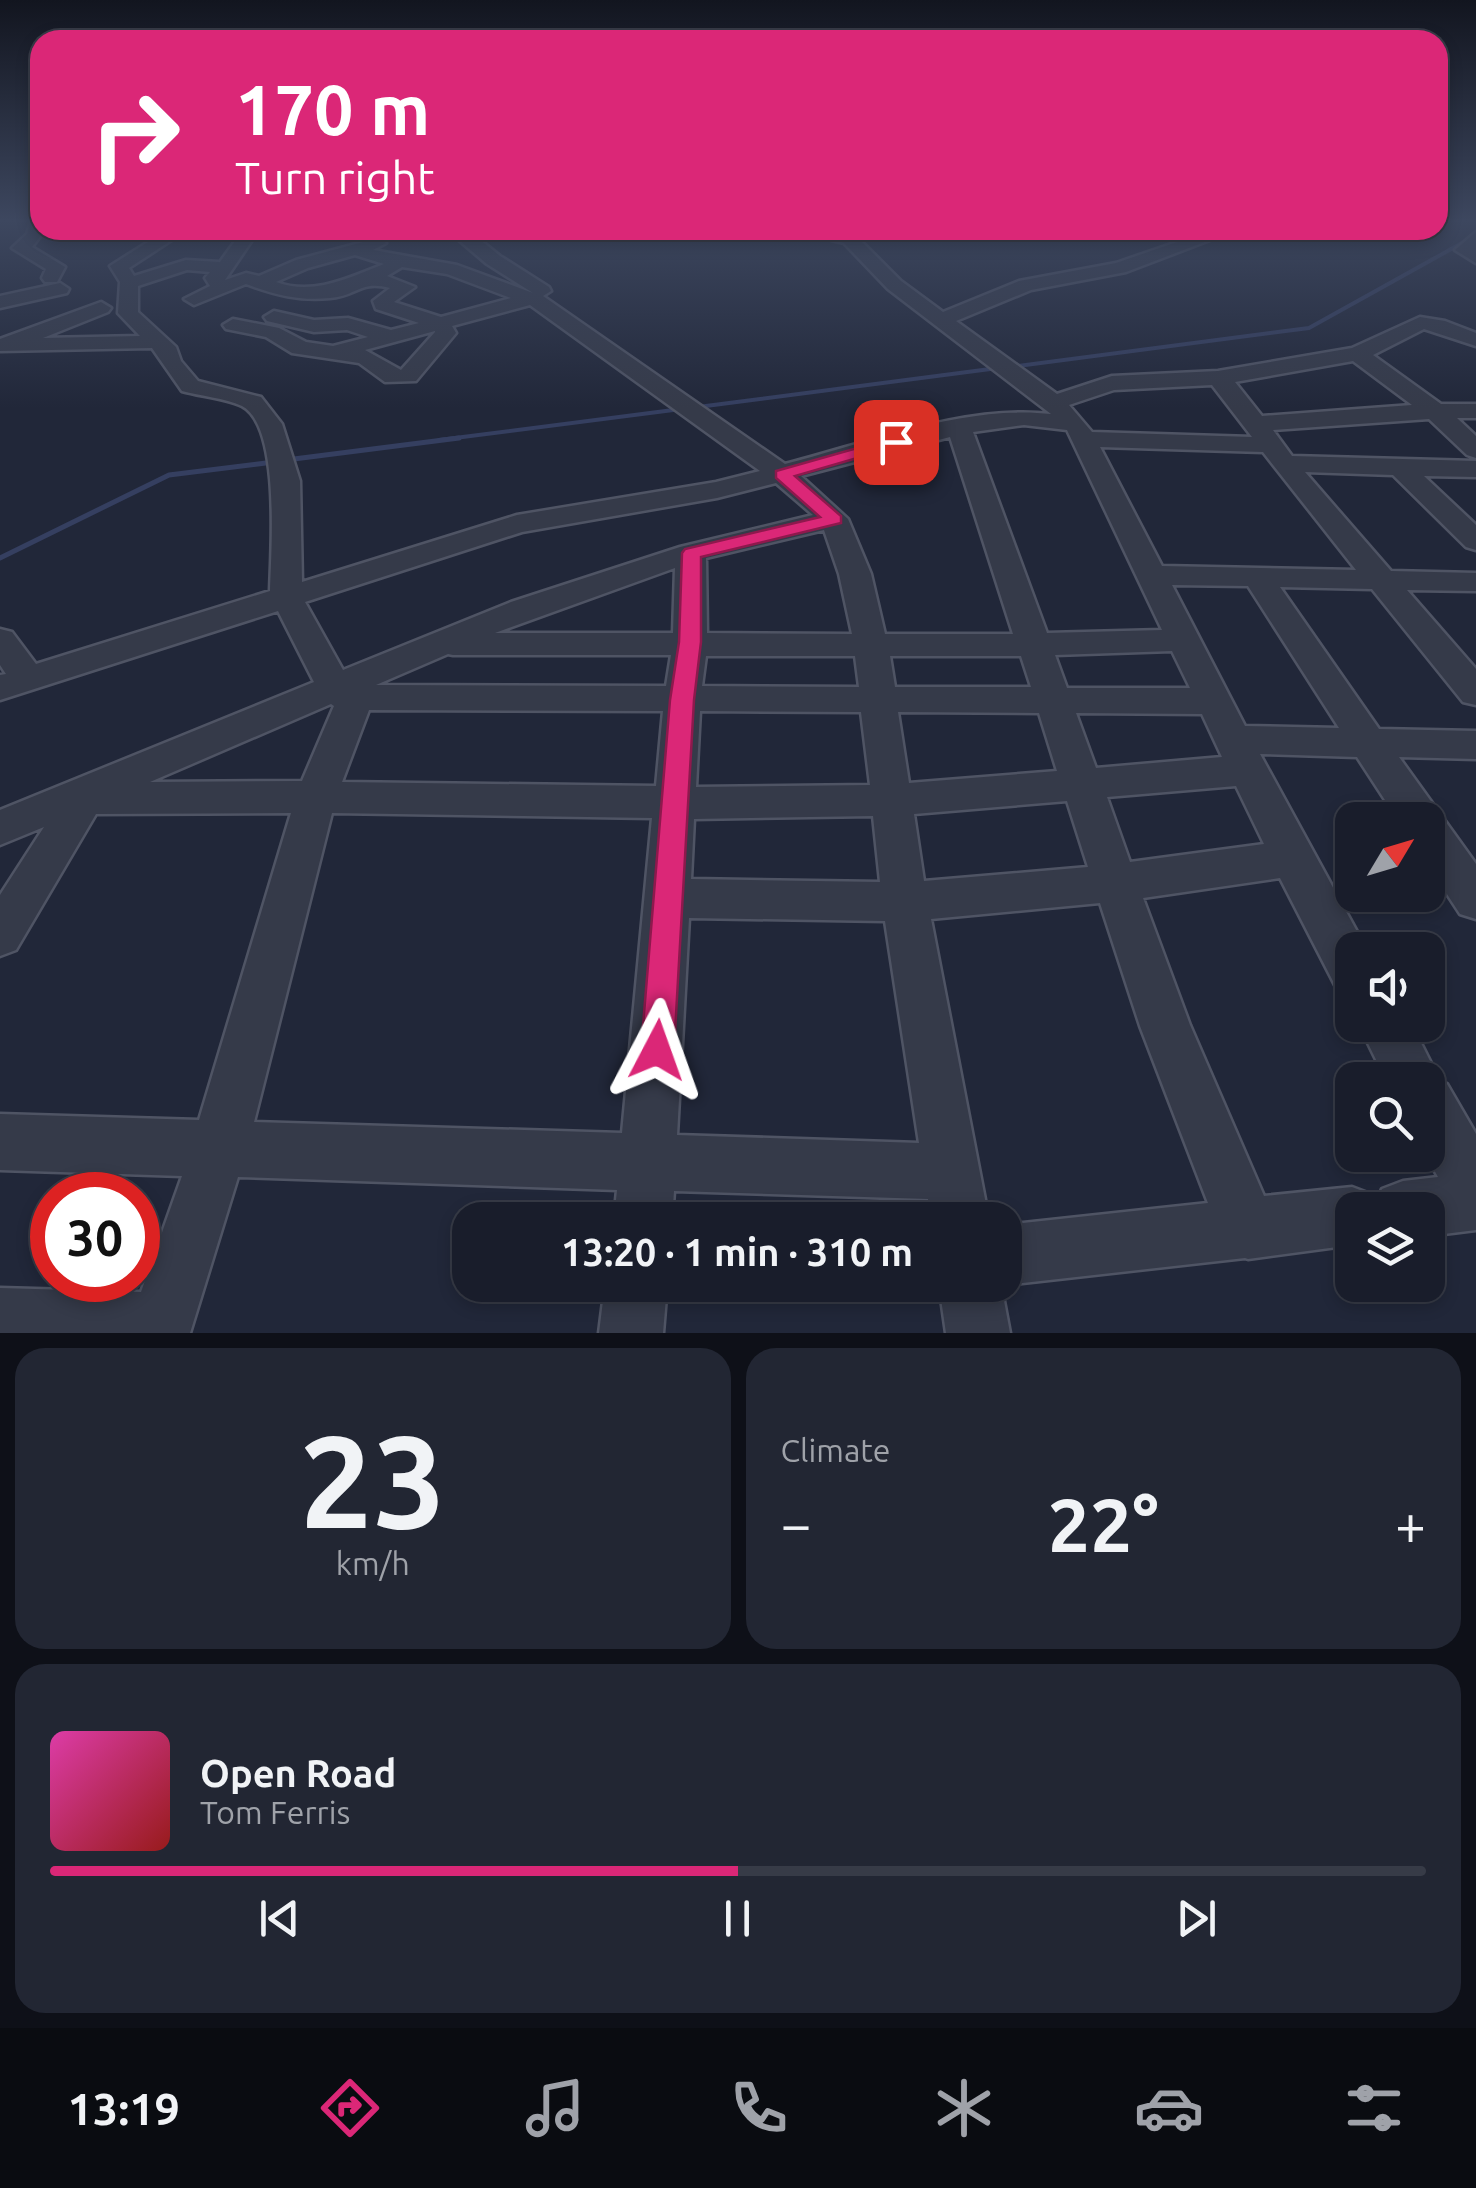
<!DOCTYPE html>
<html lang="en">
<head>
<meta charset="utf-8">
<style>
	body { margin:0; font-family:Ubuntu,sans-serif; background:#222633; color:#f1f3f6; height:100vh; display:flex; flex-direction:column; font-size:38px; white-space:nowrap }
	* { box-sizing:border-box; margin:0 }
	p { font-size:32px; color:#9fa2a9 }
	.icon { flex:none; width:55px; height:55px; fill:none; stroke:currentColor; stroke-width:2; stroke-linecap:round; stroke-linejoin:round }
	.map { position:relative; height:1333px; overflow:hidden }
	.drawer { display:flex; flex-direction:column; gap:15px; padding:15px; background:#0e1018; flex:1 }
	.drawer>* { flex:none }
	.guide { position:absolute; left:30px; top:30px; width:1418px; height:210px; border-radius:30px; box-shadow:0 5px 15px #0003,0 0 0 2px #373b47; background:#db2777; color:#fff; overflow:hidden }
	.needle { width:65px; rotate:52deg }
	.controls { position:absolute; left:1335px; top:802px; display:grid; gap:20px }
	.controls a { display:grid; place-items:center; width:110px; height:110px; border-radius:20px; background:#191d2b; box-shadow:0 5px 15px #0003,0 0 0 2px #373b47; font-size:50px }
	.speed { position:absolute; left:30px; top:1172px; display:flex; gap:20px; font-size:50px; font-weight:700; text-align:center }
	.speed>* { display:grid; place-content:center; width:130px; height:130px; border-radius:50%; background:#191d2b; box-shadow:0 5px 15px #0003,0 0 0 2px #373b47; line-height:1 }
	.speed .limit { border:15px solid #d22; background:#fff; color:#111 }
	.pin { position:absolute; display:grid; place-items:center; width:85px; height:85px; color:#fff; margin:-42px; border-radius:20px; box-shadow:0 5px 15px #0006 }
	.me { position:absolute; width:110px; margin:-55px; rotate:4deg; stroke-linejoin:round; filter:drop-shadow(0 0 8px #0008) }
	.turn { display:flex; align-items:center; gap:35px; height:210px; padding:0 40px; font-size:45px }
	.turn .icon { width:130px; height:130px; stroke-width:2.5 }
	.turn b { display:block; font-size:70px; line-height:85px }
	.big { font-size:75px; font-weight:700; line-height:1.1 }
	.drawer .card { flex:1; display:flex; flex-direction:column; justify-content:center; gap:15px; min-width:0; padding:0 35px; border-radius:30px; background:#222633 }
	.drawer .dial { align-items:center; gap:0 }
	.dial b { font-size:130px; line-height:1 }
	.song { display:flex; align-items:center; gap:30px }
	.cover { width:120px; height:120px; border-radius:15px; background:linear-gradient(135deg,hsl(320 70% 55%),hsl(0 70% 35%)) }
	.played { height:10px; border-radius:5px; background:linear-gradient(90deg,#db2777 50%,#373b47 50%) }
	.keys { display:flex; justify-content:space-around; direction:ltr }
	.heat { display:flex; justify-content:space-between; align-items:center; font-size:55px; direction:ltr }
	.drawer .tiles { flex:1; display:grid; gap:15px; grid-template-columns:1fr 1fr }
	.card:last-child { grid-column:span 2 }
	.trip { position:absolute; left:452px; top:1202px; width:570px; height:100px; border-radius:30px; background:#191d2b; box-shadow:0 5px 15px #0003,0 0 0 2px #373b47; font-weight:700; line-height:100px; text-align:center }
	.dock { display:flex; height:160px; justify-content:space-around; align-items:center; background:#0a0c11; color:#9fa2a9 }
	.dock .icon { width:70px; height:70px }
	.dock .active { color:#db2777 }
	.dock b { font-size:45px; color:#f1f3f6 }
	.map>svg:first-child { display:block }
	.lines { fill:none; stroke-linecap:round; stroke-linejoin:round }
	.stream-far1 { stroke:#353f60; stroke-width:4 }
	.stream { stroke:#353f60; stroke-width:5 }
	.minor-casing { stroke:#4f5464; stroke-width:5 }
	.minor { fill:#353a49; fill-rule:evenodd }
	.route { fill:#db2777; stroke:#8e194d; stroke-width:2.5 }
</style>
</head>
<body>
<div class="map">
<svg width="1476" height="1333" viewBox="0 0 1476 1333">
	<rect width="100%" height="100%" fill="#212739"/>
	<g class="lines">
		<!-- stream-far1 -->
		<g class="stream-far1">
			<polyline points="1010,367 1309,328 1462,243"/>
			<polyline points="698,407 998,368"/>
			<polyline points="439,440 681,409"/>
		</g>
		<!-- stream -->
		<g class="stream">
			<polyline points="286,460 459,438"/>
			<polyline points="0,558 169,475 274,462"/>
		</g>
		<defs>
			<g id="minor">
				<polygon points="31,221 40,221 40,230 45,230 32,247 65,267 57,282 45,282 42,278 46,269 12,248 27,234"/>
				<path d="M 167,230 L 187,230 L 129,268 L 134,276 L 186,260 L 220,262 L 243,230 L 259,230 L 225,280 L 246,273 L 259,276 L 296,260 L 378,238 L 386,243 L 373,250 L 457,265 L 533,293 L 487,264 L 447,230 L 468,230 L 500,256 L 549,287 L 551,291 L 543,296 L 785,464 C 867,443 967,404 1051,414 L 888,289 L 844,243 L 791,230 L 850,230 L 901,281 L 943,312 L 1019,281 L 1116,263 L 1212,230 L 1236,230 L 1126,272 L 1031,290 L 956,321 L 1057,394 L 1112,376 L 1218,371 L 1352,348 L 1420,317 L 1445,321 L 1476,333 L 1476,346 L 1424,329 L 1373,355 L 1441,404 L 1476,404 L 1476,418 L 1457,418 L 1476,436 L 1476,458 L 1467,455 L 1429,419 L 1273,430 L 1292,456 L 1476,461 L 1476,477 L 1424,476 L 1476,525 L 1476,550 L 1466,547 L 1393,475 L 1305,472 L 1391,571 L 1476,573 L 1476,591 L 1407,590 L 1476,669 L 1476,705 L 1463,702 L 1372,589 L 1280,587 L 1379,729 L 1476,731 L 1476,759 L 1399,757 L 1476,864 L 1476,919 L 1460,914 L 1428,865 L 1428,820 L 1398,820 L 1357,757 L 1260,754 L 1367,950 L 1352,950 L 1352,991 L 1335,985 L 1280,878 L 1143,898 L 1190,1025 L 1264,1196 L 1352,1187 L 1373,1195 L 1376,1204 L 1382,1189 L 1403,1181 L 1438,1177 L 1426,1155 L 1428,1080 L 1386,1080 L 1359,1025 L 1412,1025 L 1440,1081 L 1447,1084 L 1476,1134 L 1476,1230 L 1428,1236 L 1428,1210 L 1352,1210 L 1352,1245 L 1248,1259 L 1245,1258 L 1005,1285 L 1005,1225 L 1208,1203 L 1140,1026 L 1100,903 L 931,919 L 989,1220 L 931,1220 L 928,1199 L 674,1191 L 672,1220 L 614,1220 L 617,1190 L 238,1177 L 190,1333 L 0,1333 L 0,1288 L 141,1292 L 182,1176 L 0,1170 L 0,1114 L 199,1120 L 291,813 L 96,814 L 16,950 L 0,956 L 0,895 L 44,827 L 0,845 L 0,810 L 314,682 L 278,611 L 0,700 L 0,675 L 6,674 L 0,665 L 0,629 L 12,632 L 36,664 L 270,591 C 271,553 281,426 242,406 C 225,398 200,396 182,391 L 152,348 L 0,351 L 0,339 L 101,302 L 111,308 L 108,312 L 43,338 L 140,336 L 118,313 L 120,282 L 110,266 ZM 355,255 L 384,264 C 348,278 313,296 276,282 L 308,268 ZM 402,267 L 447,274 L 511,298 L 441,317 L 394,302 L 415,287 L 387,276 ZM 187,270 L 210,272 L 205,278 L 210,286 L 184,299 L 194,305 L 246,284 C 275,295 300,301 330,298 C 357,296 360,280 390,288 L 373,301 L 376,309 L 419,323 L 391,330 L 348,318 L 314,320 L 274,311 L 264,317 L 267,321 L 314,332 L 347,330 L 368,337 L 333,346 L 306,342 L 279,328 L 233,319 L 223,325 L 226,329 L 266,337 L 292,353 L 359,363 L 385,382 L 416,381 L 456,333 L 452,326 L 530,305 L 760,471 L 716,482 L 517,515 L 302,582 L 300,481 L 282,424 L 261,397 L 198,381 L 181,361 L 176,347 L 138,312 L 138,286 ZM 435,332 L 401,370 L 365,350 L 435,331 ZM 1353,361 L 1412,405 L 1262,416 L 1235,382 ZM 1212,385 L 1252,437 L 1092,432 L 1069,405 L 1114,390 ZM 1024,425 L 1067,430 L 1162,630 L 1047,633 L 973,432 ZM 950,437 L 1013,634 L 885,634 L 871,574 L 848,519 L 801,476 ZM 1100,447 L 1263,452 L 1356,570 L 1162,566 ZM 776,483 L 813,515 L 680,547 L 511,602 L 343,670 L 305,602 L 522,532 L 717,498 ZM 824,530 L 839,574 L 852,634 L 707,633 L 706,558 ZM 675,568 L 673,633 L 495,633 ZM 1172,585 L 1248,586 L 1339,728 L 1245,726 ZM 1172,651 L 1190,688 L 1067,688 L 1055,655 ZM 448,654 L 453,655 L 671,655 L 666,686 L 376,685 ZM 706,656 L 855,656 L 859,687 L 702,686 ZM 890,656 L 1021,656 L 1031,687 L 895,687 ZM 331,704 L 334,706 L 302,781 L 150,782 ZM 369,710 L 663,711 L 656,786 L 342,782 ZM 700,711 L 861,712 L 870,785 L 696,787 ZM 898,712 L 1039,713 L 1057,771 L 909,783 ZM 1076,713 L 1202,714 L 1222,757 L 1096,768 ZM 1236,786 L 1264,844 L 1130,862 L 1107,797 ZM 1067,801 L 1088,867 L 924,881 L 914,814 ZM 332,813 L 652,818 L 622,1133 L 254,1122 ZM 873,816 L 880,882 L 691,879 L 694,819 ZM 689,918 L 885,921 L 919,1143 L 677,1135 Z"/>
				<polygon points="1476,232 1476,263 1455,250"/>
				<polygon points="60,283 69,289 67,293 0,308 0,296"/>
				<polygon points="605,1285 667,1285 663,1333 599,1333"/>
				<polygon points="939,1285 1001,1285 1010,1333 946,1333"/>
			</g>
		</defs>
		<!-- minor casing -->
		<use href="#minor" class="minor-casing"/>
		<!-- minor -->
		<use href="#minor" class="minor"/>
	</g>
	<!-- sky -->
	<linearGradient id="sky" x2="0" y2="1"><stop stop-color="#12151f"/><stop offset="0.54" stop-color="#3d475f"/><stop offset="1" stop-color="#3d475f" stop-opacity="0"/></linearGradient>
	<rect width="1476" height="408" fill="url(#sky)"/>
	<!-- route -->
	<polygon class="route" points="896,437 904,442 902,445 795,476 841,516 841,523 701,557 701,642 694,700 674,1050 669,1061 657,1066 645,1061 641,1050 670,700 679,642 682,553 685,549 820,517 776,478 776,471"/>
</svg>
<div class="controls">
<a><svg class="needle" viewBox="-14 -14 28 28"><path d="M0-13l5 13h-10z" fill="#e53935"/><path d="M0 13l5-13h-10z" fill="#9fa2a9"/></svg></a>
<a><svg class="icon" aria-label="sound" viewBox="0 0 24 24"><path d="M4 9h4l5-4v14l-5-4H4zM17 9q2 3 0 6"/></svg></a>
<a><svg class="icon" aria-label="search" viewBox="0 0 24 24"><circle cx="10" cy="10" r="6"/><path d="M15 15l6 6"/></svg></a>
<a><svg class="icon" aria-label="layers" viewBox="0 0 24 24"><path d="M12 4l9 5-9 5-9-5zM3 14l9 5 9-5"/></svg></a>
</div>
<div class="speed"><div class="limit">30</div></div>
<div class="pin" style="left:896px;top:442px;background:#d93025"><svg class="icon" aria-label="arrive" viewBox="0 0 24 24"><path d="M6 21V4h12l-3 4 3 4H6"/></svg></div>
<svg class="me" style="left:657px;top:1050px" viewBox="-20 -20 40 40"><path d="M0-17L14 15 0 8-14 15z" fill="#db2777" stroke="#fff" stroke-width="4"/></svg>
<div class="trip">13:20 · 1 min · 310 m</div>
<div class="guide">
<div class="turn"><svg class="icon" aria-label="right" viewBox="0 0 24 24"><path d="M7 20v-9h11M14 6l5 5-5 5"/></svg><div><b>170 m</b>Turn right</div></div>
</div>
</div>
<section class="drawer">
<div class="tiles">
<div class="card dial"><b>23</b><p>km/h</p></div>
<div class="card"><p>Climate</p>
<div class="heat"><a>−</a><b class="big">22°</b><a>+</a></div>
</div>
<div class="card">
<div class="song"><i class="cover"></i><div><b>Open Road</b><p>Tom Ferris</p></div></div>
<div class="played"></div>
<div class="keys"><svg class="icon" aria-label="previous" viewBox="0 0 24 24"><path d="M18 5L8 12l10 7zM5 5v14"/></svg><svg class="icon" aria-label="pause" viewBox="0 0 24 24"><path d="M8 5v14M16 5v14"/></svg><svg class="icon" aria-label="next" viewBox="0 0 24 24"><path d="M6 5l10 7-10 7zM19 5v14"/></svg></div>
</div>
</div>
</section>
<nav class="dock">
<b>13:19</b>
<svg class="icon active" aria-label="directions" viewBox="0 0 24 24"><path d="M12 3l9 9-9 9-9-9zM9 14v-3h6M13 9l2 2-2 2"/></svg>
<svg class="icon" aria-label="music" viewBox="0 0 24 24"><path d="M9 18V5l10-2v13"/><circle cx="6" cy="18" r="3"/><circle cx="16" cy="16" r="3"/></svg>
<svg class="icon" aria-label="phone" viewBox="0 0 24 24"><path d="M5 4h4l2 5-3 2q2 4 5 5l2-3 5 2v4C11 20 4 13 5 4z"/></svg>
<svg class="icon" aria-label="climate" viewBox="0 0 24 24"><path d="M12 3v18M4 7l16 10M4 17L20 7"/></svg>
<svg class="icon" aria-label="car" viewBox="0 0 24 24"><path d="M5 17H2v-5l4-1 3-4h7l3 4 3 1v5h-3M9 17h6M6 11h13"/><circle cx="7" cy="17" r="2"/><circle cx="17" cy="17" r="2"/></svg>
<svg class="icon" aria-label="filters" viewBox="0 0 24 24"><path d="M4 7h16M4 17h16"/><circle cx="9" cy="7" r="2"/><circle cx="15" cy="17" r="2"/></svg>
</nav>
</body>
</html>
